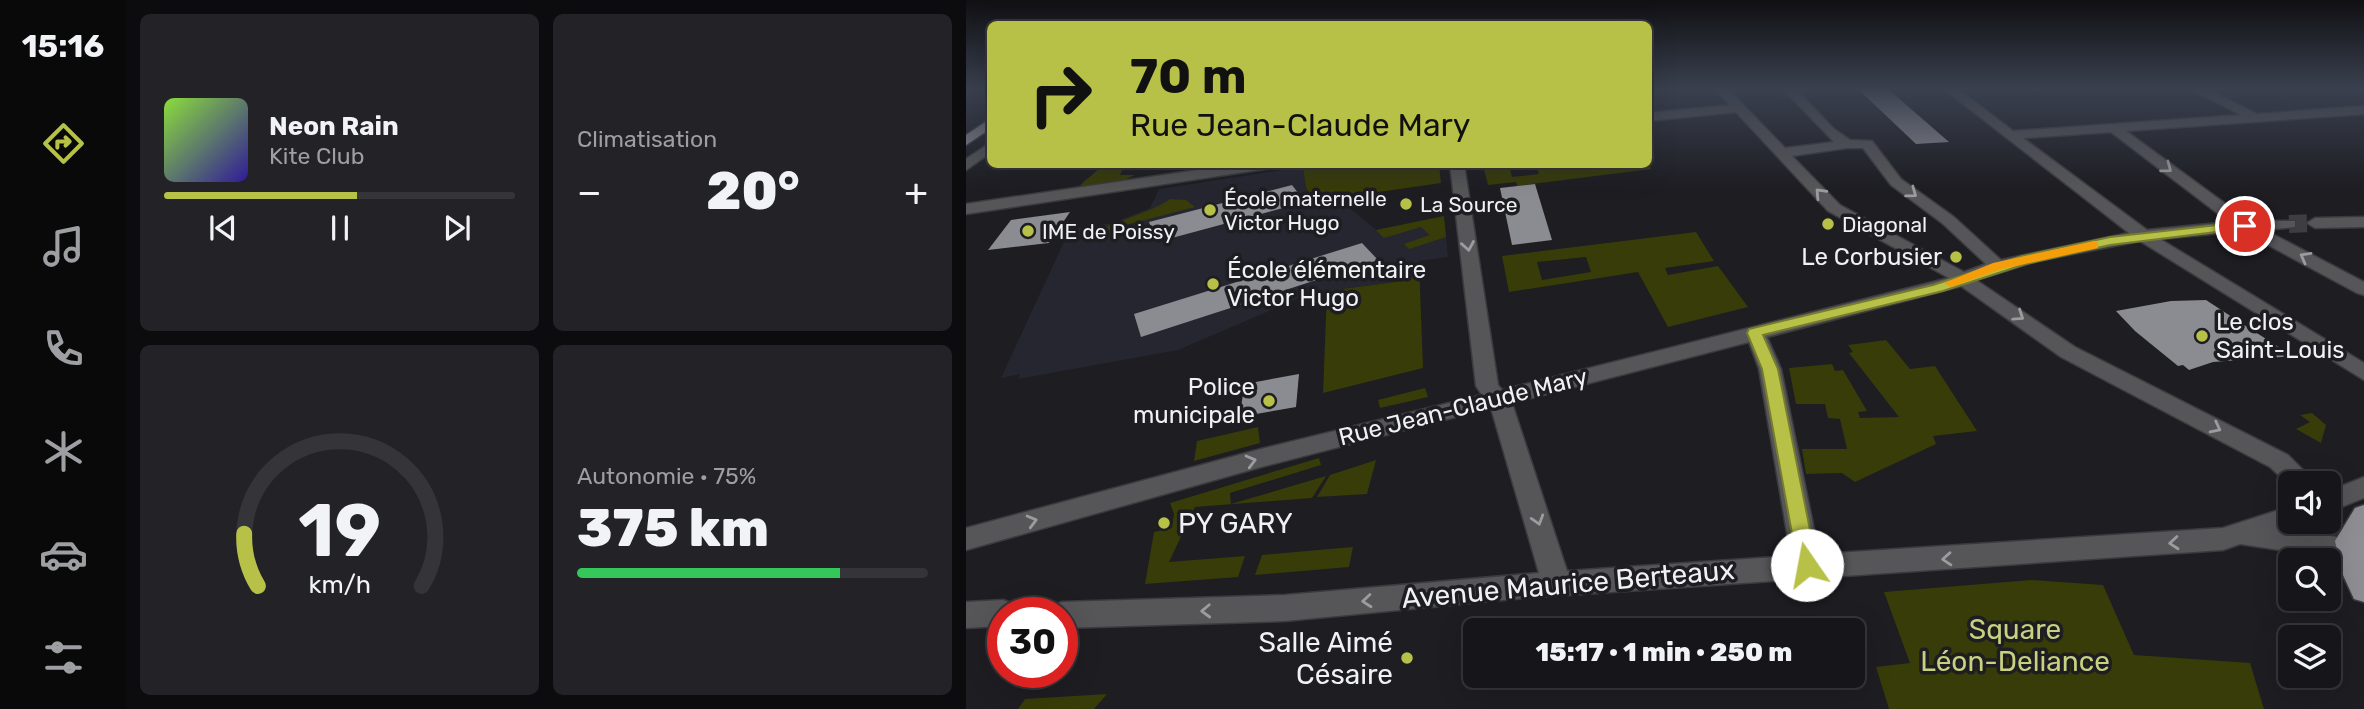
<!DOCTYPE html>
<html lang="fr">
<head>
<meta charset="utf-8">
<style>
	body { margin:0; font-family:Rubik,sans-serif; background:#232327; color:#f1f3f6; height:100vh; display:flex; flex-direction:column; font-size:26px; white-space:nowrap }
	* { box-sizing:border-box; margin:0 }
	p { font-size:23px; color:#9e9fa2 }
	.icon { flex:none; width:38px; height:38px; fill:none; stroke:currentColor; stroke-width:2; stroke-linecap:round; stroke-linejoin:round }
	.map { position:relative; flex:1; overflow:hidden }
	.drawer { display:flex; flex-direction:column; gap:14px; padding:14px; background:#0c0c0e; width:840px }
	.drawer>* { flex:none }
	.top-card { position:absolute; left:21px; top:21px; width:665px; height:147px; border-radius:10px; box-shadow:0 7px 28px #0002,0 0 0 2px #353539; background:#b7c148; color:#111; overflow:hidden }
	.controls { position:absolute; left:1312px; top:471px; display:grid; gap:14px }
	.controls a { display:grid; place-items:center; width:63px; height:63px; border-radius:10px; background:#16161a; box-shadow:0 7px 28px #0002,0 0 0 2px #353539; font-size:35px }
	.speed { position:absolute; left:21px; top:597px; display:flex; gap:14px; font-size:35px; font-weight:700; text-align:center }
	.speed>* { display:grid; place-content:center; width:91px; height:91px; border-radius:50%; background:#16161a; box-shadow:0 7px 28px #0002,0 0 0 2px #353539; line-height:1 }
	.speed .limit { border:10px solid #d22; background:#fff; color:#111 }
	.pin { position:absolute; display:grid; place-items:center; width:60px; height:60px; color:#fff; margin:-30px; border:4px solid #fff; border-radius:50%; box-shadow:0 2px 7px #0007 }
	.me { position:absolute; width:77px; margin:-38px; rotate:348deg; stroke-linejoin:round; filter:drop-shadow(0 0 5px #0008) }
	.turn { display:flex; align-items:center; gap:24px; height:147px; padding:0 28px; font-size:32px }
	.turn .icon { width:91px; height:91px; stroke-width:2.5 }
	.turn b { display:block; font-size:49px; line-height:60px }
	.big { font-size:52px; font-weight:800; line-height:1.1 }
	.drawer .card { flex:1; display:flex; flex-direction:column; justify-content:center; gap:10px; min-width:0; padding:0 24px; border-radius:10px; background:#232327 }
	.drawer .dial { align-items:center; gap:0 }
	.dial svg { height:182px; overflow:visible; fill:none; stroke:#353539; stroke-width:7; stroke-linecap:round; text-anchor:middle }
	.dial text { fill:#f1f3f6; stroke:none }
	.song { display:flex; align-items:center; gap:21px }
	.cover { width:84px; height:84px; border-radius:10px; background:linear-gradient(135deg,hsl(90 70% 55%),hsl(250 70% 35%)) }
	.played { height:7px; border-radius:4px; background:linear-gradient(90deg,#b7c148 55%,#353539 55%) }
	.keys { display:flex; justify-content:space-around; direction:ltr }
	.heat { display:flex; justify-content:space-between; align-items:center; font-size:38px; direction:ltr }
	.charge { height:10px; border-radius:5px; background:linear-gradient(90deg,#34c759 75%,#353539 0) }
	.drawer .tiles { flex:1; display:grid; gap:14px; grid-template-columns:repeat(2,1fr) }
	.trip { position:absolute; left:497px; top:618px; width:402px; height:70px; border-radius:10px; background:#16161a; box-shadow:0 7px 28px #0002,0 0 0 2px #353539; font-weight:800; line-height:70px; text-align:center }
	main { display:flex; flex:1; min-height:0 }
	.dock { display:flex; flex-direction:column; width:126px; justify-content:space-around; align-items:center; background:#09090a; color:#9e9fa2 }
	.dock .icon { width:49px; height:49px }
	.dock .on { color:#b7c148 }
	.dock b { font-size:32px; color:#f1f3f6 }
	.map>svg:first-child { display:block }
	.built { fill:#262630 }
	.green { fill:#383c08; fill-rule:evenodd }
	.building { fill:#8b8b92 }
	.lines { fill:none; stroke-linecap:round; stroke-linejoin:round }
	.minor-tunnel { stroke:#3d3d42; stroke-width:18; stroke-dasharray:18 9; stroke-linecap:butt }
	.minor-casing { stroke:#3b3b3f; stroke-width:3 }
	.major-casing { stroke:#3b3b3f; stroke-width:3 }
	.minor { fill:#565658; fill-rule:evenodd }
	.major { fill:#8e8e94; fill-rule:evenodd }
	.oneway { stroke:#9b9c9e }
	.route { fill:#b7c148; stroke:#777d2f; stroke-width:2 }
	.slow { fill:#f59e0b }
	.poi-dot { fill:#b7c148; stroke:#1d1d22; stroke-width:2.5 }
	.labels { text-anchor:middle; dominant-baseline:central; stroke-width:7; stroke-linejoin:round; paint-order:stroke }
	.far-poi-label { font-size:21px; fill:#f0f1f4; stroke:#1d1d22; text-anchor:start }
	.poi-label { font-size:24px; fill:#f0f1f4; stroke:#1d1d22; text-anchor:end }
	.street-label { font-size:24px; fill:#f0f1f4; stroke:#1d1d22 }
	.near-poi-label { font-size:28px; fill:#f0f1f4; stroke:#1d1d22; text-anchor:start }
	.near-street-label { font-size:28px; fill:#f0f1f4; stroke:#1d1d22 }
	.near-park-label { font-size:28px; fill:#c8d17f; stroke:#1d1d22 }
</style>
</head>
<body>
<main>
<nav class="dock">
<b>15:16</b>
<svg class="icon on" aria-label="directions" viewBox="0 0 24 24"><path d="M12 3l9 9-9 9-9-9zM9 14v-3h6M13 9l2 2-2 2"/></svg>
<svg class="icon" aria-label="music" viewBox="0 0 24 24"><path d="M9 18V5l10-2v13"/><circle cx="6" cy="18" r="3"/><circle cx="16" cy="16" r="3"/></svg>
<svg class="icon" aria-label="phone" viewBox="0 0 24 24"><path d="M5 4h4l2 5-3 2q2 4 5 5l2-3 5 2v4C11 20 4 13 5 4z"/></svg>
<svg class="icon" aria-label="climate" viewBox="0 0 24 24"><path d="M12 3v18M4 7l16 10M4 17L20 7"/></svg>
<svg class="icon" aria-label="car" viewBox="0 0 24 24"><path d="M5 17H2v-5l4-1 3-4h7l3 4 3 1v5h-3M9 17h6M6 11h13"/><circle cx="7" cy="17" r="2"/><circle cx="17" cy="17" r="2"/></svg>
<svg class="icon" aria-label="filters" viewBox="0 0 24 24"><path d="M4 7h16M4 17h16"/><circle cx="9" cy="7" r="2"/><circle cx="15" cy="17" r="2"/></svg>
</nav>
<section class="drawer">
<div class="tiles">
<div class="card">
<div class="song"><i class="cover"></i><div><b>Neon Rain</b><p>Kite Club</p></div></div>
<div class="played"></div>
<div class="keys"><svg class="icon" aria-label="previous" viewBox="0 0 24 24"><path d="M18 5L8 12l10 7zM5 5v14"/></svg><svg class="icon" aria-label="pause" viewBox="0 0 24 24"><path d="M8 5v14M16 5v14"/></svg><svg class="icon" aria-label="next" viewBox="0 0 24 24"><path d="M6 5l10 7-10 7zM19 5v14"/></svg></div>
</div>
<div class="card"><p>Climatisation</p>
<div class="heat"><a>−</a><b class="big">20°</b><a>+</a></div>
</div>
<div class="card dial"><svg viewBox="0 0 100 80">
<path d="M14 69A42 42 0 1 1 86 69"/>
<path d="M14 69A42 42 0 0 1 8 46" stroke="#b7c148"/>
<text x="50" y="56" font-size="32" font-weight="700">19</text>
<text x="50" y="72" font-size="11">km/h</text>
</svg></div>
<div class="card"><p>Autonomie · 75%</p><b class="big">375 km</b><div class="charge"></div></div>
</div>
</section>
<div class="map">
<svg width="1398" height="709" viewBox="0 0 1398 709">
	<rect width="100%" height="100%" fill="#1d1d22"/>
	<!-- built -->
	<polygon class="built" points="337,167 340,188 356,201 372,198 410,230 478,218 482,257 438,263 437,281 345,293 212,350 52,379 54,374 35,378 104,229 147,223 184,208 193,189"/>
	<!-- green -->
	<g class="green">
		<polygon points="683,163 685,169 551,186 550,182 522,185 517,165 545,165 543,165 546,177 573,174 570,165"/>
		<polygon points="354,164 473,165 475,183 351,201 340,188 337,167"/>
		<path d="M 135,165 L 158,165 L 154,175 L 169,175 L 153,182 L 113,188 C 117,179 130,175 135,165 Z"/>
		<path d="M 204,199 L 220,200 L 229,207 L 148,228 L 142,231 L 143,234 L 119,240 C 130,225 183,215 204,199 Z"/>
		<polygon points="478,216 480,237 443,249 438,244 464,235 455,227 418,238 410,230"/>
		<path d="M 730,232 L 748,261 L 699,268 L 702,275 L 752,266 L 782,307 L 702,327 L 672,272 L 543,292 L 536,256 ZM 620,257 L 625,272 L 576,280 L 571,262 Z"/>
		<polygon points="453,261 457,368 357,393 361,291 437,281 438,263"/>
		<polygon points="920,340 944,369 969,366 1011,431 967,436 970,444 889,482 876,473 840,474 836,449 881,449 874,419 862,418 859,404 830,404 823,368 866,364 869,371 877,370 901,411 892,412 894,418 933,417 883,353 887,352 882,345"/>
		<polygon points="459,388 462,397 414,408 412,400"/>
		<polygon points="1346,413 1360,425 1355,443 1330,429 1344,422 1334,415"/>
		<polygon points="292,427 294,443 228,461 231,441"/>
		<polygon points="353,458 355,465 264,493 265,504 360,476 346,498 229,507 203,562 279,556 272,577 179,584 188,532 206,528 208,514 204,503"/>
		<polygon points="410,460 401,494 351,497 364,475"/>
		<polygon points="387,547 383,567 289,575 296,555"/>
		<polygon points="1065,580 1137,585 1168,655 1284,663 1298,709 923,709 910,667 944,663 918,592"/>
		<polygon points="141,694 128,709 52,709 59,699"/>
	</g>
	<!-- building -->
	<g class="building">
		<polygon points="892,89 922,89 983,142 950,144"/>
		<polygon points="569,184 586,240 546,245 534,188"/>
		<polygon points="326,185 339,202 191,242 183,222"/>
		<polygon points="104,212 83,243 22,250 45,220"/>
		<polygon points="396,243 412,260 175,337 168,314"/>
		<polygon points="1240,300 1286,330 1327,356 1247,362 1223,370 1217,365 1212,366 1169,331 1150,311 1205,301"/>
		<polygon points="333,374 330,407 273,417 279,384"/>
	</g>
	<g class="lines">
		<!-- minor-tunnel -->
		<polyline class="minor-tunnel" points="1323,224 1349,223"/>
		<defs>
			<g id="minor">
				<path d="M 749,89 L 762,89 L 819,148 L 868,142 L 817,89 L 830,89 L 868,129 L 884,140 L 906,141 L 935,179 L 988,217 L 1035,260 L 1163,233 L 978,89 L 992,89 L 1047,131 L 1275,115 L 1225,89 L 1241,89 L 1291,114 L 1398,106 L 1398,114 L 1160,131 L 1283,221 L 1329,221 L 1329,227 L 1299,230 L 1398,282 L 1398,295 L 1391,293 L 1276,231 L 1194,239 L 1398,363 L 1398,380 L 1174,241 L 1071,261 L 1010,280 L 1109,347 L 1322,455 L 1350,483 L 1325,483 L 1325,487 L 1304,467 L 1095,357 L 995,286 L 801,337 L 815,369 L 853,554 L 1257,528 L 1325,506 L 1325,522 L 1335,522 L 1317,529 L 1398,541 L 1398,563 L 1274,544 L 1257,550 L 558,598 L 319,621 L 96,628 L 96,612 L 82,612 L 85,606 L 96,602 L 319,595 L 573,573 L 525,408 L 295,467 L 0,550 L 0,528 L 295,449 L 516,395 L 510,386 L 484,164 L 498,164 L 532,385 L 536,390 L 983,278 L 862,211 L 770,112 L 682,121 L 682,113 L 764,105 ZM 1145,132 L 1263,222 L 1181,230 L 1057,138 ZM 881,148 L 897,148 L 925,185 L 976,223 L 1020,264 L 998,272 L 874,205 L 826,156 ZM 783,342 L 793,369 L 825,556 L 601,571 L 546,403 Z"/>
				<polygon points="24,143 24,153 0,170 0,159"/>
				<polygon points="272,164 312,164 305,168 0,214 0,204"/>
				<polygon points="1398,217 1398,227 1349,228 1341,223 1349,218"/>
				<polygon points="1398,477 1398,498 1363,512 1363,491"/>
				<polygon points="37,600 48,604 52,612 37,612 37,626 0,628 0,602"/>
			</g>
			<g id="major">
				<polygon points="24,119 24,129 0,145 0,135"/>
				<polygon points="1398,505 1398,602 1388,599 1377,575 1369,541 1389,508"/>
			</g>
		</defs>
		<!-- minor casing -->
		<use href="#minor" class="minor-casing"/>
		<!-- major casing -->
		<use href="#major" class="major-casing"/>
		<!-- minor -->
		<use href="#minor" class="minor"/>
		<!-- major -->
		<use href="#major" class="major"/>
	</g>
	<!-- one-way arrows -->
	<defs><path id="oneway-chevron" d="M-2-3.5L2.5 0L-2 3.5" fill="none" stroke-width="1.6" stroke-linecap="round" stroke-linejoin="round" transform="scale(1.75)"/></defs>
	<g class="oneway">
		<use href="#oneway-chevron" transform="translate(1201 168) rotate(37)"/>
		<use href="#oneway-chevron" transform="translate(854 193) rotate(-133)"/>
		<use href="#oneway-chevron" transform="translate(946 193) rotate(36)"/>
		<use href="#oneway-chevron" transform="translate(502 246) rotate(80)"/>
		<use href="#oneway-chevron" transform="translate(1339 257) rotate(-151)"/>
		<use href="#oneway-chevron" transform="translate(1053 316) rotate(34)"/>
		<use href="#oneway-chevron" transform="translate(1250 428) rotate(27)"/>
		<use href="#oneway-chevron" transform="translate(285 461) rotate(-15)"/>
		<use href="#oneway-chevron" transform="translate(572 520) rotate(73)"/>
		<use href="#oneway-chevron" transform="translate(66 521) rotate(-15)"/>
		<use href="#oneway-chevron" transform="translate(1208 543) rotate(175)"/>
		<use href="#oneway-chevron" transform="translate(981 559) rotate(176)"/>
		<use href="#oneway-chevron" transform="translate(401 601) rotate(175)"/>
		<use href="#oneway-chevron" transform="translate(240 611) rotate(178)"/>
	</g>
	<!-- sky -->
	<linearGradient id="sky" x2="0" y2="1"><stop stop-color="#101013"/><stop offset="0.47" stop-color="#3a404f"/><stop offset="1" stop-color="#3a404f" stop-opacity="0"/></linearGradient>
	<rect width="1398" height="189" fill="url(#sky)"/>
	<!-- route -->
	<polygon class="route" points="1279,222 1283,223 1283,228 1144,245 1060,264 977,291 797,335 812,369 851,565 848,572 841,574 833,572 796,369 781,333 783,329 967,285 1056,256 1144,237"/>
	<!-- slow -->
	<polygon class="slow" points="1128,241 1132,242 1132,248 1036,269 985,287 978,283 1027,263"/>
	<!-- markers -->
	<g class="poi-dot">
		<circle cx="440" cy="204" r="7"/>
		<circle cx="244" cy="210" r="7"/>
		<circle cx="862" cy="224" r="7"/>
		<circle cx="62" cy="231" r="7"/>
		<circle cx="990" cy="257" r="7"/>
		<circle cx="247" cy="284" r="7"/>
		<circle cx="1236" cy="336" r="7"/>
		<circle cx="303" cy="401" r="7"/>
		<circle cx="198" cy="523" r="7"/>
		<circle cx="441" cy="658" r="7"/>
	</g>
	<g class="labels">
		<!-- far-poi labels -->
		<g class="far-poi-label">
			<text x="258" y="198">École maternelle<tspan x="258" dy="24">Victor Hugo</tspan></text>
			<text x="454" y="204">La Source</text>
			<text x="876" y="224">Diagonal</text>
			<text x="76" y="231">IME de Poissy</text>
		</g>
		<!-- poi labels -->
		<g class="poi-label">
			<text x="976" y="257">Le Corbusier</text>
			<text x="261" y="270" text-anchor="start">École élémentaire<tspan x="261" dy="28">Victor Hugo</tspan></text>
			<text x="1250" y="322" text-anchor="start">Le clos<tspan x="1250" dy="28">Saint-Louis</tspan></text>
			<text x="289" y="387">Police<tspan x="289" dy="28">municipale</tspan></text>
		</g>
		<!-- street labels -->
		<g class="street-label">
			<text transform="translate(497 407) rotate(-14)">Rue Jean-Claude Mary</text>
		</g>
		<!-- near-poi labels -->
		<g class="near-poi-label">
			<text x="212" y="523">PY GARY</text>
			<text x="427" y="642" text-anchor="end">Salle Aimé<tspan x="427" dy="32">Césaire</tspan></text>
		</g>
		<!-- near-street labels -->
		<g class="near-street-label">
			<text transform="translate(602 584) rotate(-5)">Avenue Maurice Berteaux</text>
		</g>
		<!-- near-park labels -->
		<g class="near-park-label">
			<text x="1049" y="629">Square<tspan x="1049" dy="32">Léon-Deliance</tspan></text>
		</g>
	</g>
</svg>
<div class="controls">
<a><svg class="icon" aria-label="sound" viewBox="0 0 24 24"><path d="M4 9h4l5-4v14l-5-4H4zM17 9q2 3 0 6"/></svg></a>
<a><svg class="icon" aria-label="search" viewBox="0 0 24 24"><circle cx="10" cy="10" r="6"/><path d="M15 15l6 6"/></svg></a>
<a><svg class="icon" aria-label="layers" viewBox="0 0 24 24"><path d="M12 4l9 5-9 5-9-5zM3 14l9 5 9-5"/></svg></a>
</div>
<div class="speed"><div class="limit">30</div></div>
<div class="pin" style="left:1279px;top:226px;background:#d93025"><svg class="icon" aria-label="arrive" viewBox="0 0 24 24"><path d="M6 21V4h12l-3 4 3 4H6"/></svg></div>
<svg class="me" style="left:841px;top:565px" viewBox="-20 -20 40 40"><circle r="19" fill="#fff"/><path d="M0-13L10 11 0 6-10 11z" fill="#b7c148"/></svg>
<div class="trip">15:17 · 1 min · 250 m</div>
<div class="top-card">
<div class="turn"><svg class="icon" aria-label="right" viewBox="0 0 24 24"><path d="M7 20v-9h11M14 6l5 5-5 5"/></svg><div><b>70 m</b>Rue Jean-Claude Mary</div></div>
</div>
</div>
</main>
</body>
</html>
